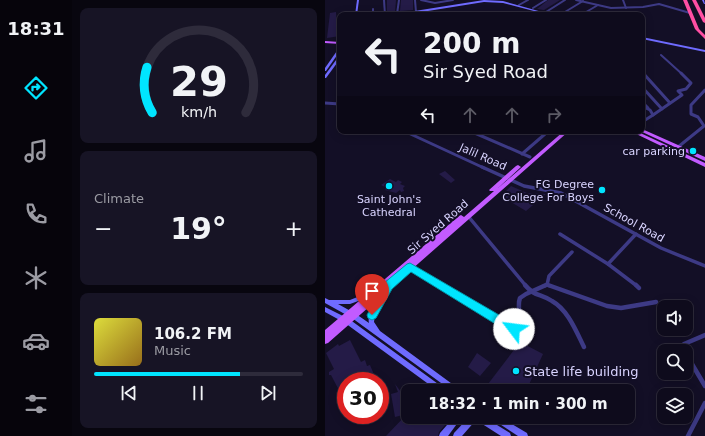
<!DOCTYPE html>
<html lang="en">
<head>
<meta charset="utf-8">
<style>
	body { margin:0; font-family:"DejaVu Sans",sans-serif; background:#171425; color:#f1f3f6; height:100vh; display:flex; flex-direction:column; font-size:15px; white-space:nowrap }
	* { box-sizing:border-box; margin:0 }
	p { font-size:13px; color:#9b9ba3 }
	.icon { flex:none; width:22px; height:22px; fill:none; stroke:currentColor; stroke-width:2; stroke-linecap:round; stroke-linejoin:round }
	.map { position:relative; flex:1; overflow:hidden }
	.drawer { display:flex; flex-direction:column; gap:8px; padding:8px; background:#08060f; width:253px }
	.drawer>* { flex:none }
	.banner { position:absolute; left:12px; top:12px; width:308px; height:122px; border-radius:8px; box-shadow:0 2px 10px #0003,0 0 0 1px #2e2b3b; background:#0e0b1c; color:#f1f3f6; overflow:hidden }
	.controls { position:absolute; left:332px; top:300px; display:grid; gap:8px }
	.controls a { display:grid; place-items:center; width:36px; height:36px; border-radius:8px; background:#0e0b1c; box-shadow:0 2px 10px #0003,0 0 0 1px #2e2b3b; font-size:20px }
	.speed { position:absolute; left:12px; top:372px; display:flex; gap:8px; font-size:20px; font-weight:700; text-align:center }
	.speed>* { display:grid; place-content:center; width:52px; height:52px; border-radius:50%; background:#0e0b1c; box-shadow:0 2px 10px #0003,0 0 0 1px #2e2b3b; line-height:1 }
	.speed .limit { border:6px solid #d22; background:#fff; color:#111 }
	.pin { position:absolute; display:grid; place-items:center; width:34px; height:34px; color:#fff; margin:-41px -17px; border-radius:50% 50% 50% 0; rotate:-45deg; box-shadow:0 0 4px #0007 }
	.pin .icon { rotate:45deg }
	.me { position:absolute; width:44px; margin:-22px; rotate:300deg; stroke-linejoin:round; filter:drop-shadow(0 0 3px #0008) }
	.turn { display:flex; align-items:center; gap:14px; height:84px; padding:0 20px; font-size:18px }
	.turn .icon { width:52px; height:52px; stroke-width:2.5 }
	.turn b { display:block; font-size:28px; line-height:34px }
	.lanes { display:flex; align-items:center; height:38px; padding:0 20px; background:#0003; justify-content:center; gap:20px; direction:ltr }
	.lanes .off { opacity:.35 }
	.big { font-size:30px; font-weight:700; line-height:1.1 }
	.drawer .widget { flex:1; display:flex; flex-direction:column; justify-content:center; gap:6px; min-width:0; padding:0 14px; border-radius:8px; background:#171425 }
	.drawer .dial { align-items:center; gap:0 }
	.dial svg { height:104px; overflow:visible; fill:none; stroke:#2e2b3b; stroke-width:7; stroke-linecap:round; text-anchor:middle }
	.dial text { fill:#f1f3f6; stroke:none }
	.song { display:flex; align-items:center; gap:12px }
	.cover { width:48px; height:48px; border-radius:6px; background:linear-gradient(135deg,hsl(60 70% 55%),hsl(40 70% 35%)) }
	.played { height:4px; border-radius:2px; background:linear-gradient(90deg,#00e5ff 70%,#2e2b3b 70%) }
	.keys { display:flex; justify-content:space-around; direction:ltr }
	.heat { display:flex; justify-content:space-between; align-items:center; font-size:22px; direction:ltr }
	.trip { position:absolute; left:76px; top:384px; width:234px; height:40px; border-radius:8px; background:#0e0b1c; box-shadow:0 2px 10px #0003,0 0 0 1px #2e2b3b; font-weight:700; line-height:40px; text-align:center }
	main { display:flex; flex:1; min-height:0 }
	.menu { display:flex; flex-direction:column; width:72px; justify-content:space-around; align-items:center; background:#06040b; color:#9b9ba3 }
	.menu .icon { width:28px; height:28px }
	.menu .selected { color:#00e5ff }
	.menu b { font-size:18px; color:#f1f3f6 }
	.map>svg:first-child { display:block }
	.building { fill:#241b47 }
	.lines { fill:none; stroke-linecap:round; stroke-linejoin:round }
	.street-far3 { stroke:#3d3a85; stroke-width:2 }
	.street-far2 { stroke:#3d3a85; stroke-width:3 }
	.street-far1 { stroke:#3d3a85; stroke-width:3.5 }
	.street { stroke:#3d3a85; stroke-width:4.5 }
	.secondary { fill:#6f6bff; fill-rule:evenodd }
	.primary { fill:#c25bff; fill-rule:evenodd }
	.highway { fill:#ff4fa3; fill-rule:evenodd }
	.route { fill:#00e5ff; stroke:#0095a6 }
	.poi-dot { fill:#00e5ff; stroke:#130f26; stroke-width:1.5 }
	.labels { text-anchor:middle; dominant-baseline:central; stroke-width:4; stroke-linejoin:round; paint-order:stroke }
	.poi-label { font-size:11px; fill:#d9d4ff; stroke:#130f26; text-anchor:end }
	.street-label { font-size:11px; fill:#d9d4ff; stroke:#130f26 }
	.near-poi-label { font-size:13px; fill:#d9d4ff; stroke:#130f26; text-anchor:start }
</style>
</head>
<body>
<main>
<nav class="menu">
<b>18:31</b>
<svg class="icon selected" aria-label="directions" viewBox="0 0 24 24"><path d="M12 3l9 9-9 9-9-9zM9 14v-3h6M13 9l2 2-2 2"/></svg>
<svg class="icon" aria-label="music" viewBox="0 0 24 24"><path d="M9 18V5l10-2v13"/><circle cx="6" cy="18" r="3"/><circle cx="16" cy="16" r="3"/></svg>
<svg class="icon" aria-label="phone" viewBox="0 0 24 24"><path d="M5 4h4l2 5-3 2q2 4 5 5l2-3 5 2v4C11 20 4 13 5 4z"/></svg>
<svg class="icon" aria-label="climate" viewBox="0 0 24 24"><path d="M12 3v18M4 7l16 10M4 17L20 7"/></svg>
<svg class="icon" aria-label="car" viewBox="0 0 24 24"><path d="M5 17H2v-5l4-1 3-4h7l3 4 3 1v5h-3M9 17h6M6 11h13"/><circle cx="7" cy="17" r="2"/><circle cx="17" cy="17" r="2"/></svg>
<svg class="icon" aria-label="filters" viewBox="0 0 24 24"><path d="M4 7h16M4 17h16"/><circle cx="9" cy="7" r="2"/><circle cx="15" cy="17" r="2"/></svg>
</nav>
<section class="drawer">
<div class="widget dial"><svg viewBox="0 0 100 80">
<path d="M14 69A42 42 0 1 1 86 69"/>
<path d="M14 69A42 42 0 0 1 10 34" stroke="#00e5ff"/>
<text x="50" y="56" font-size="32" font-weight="700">29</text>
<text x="50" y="72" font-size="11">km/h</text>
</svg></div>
<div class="widget"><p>Climate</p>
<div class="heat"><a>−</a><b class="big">19°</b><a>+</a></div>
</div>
<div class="widget">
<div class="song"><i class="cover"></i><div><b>106.2 FM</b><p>Music</p></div></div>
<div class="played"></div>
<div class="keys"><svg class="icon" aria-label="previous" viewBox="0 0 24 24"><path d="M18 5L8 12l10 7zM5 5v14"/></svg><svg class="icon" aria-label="pause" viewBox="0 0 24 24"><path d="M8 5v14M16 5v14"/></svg><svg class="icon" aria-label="next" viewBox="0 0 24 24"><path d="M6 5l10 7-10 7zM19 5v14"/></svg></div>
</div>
</section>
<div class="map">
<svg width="380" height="436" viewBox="0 0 380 436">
	<rect width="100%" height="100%" fill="#130f26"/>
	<!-- building -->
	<g class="building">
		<polygon points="62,0 71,0 70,12 62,13"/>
		<polygon points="76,0 88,0 88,10 75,11"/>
		<polygon points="223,0 235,0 219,10 212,9"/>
		<polygon points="11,12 12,31 15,31 15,36 2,38 5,13"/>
		<polygon points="120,171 130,180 126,183 114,174"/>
		<polygon points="65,179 71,182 73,180 77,182 75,184 80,186 78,188 79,191 76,192 75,190 71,193 60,190 62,188 56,185"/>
		<polygon points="186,186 202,193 221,194 201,211 176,196"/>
		<polygon points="25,340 36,362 40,360 42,366 45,365 50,377 43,381 21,381 21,394 17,396 6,375 4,375 4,372 9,369 1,353 13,344 14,346"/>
		<polygon points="195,342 218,354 201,391 164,391 160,388"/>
		<polygon points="152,353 166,363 155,376 143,367"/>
		<polygon points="70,384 76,392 82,390 83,417 127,417 114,432 113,436 61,436 82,414 70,417 66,394 73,392"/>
	</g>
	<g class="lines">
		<!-- street-far3 -->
		<g class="street-far3">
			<polyline points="59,0 60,15"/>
			<polyline points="90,0 91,12"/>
			<polyline points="96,0 110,3 128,0"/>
			<polyline points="251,0 286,8 318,7 334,4 365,13"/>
			<polyline points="298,0 301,8"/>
			<polyline points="194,5 203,0"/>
			<polyline points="208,8 221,0"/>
			<polyline points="48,9 48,15"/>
			<polyline points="221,12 240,0"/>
			<polyline points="72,14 74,0"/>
			<polyline points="235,15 258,1"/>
			<polyline points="256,15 273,5"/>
			<polyline points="336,55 357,74"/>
			<polyline points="317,72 319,74"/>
		</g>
		<!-- street-far2 -->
		<g class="street-far2">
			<polyline points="318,73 345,103"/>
			<polyline points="317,87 337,109"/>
			<polyline points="317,102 323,108"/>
			<polyline points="0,103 15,104"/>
			<polyline points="317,106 325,110 328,115 317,122"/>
			<polyline points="328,115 357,95 353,91 361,89 366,83 356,73"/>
			<polyline points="79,131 159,168"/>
			<polyline points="145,131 205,157"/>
			<polyline points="353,147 379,126 373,117 366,114 366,105 380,90"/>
			<polyline points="197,154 220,134 212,131"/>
		</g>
		<!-- street-far1 -->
		<g class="street-far1">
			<polyline points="157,167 199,186 236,193 336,248 380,266"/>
			<polyline points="143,216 201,286"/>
			<polyline points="235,234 283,264 312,286"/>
			<polyline points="283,264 311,234"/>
			<polyline points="85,267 117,286"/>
			<polyline points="222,285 226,286"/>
			<polyline points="219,286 222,285 224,276 247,252"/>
		</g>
		<!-- street -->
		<g class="street">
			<path d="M 116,285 L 191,330 C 199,323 191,307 195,298 L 201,294 L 221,285"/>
			<path d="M 200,285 C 210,297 215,293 227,301 C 243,310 251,331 259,347"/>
			<polyline points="223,285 282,306 296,308 331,302"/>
			<polyline points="311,285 314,288"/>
			<polyline points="360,351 358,347 359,344 380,335"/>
			<polyline points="361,354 380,386"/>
			<polyline points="363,436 380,403"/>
		</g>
		<!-- secondary -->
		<g class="secondary">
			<polygon points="32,0 34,0 32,15 30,15"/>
			<polygon points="159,0 178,1 228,15 224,15 178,3 159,2 78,15 62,15 76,12 77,13"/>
			<polygon points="377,0 379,0 380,4 379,4"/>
			<polygon points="317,37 380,50 380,52 317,39"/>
			<polygon points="14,48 15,48 15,51 1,71 0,71 0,68"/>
			<polygon points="14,56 15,56 15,59 1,78 0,78 0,75"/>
			<path d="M 58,288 L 62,288 L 63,290 L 50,315 L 49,322 L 55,331 L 134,389 L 135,391 L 127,391 L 27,318 L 0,303 L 0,298 L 4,300 L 25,300 L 45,292 L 47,292 L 48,294 L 47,296 L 25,304 L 13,304 L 31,314 L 44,323 C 42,312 53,298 58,288 Z"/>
			<polygon points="0,307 24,319 120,389 121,391 113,391 20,323 0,312"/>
			<polygon points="129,417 137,417 123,436 114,436 115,433"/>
			<polygon points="144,417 159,417 185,433 186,436 176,436 151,420 137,436 128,436 129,433"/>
			<polygon points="165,417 175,417 202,433 203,436 193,436 167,419"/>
		</g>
		<!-- primary -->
		<g class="primary">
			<polygon points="0,41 15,42 15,44 0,43"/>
			<polygon points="317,129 380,157 380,161 315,131 317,131"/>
			<polygon points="239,131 244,131 3,343 0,344 0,330 134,216 136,215 139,217 169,191 165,191 164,190 191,166 193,165 196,167 172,189"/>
			<polygon points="305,131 311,131 380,163 380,167"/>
		</g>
		<!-- highway -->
		<g class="highway">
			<polygon points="358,0 362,0 374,29 380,35 380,39 370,29"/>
			<polygon points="367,0 371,0 380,18 380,23 378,22"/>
		</g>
	</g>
	<!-- route -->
	<polygon class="route" points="85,263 193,326 195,329 193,333 189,334 185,333 86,272 67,289 51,318 47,320 43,318 42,315 59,283 82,264"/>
	<!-- markers -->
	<g class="poi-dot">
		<circle cx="368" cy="151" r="4"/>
		<circle cx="64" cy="186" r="4"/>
		<circle cx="277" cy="190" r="4"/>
		<circle cx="191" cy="371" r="4"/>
	</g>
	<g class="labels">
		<!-- poi labels -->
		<g class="poi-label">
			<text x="360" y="151">car parking</text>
			<text x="269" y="184">FG Degree<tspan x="269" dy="13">College For Boys</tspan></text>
			<text x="64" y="199" text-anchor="middle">Saint John's<tspan x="64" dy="13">Cathedral</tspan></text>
		</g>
		<!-- street labels -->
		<g class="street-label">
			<text transform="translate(158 157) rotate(24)">Jalil Road</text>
			<text transform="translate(309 223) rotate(29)">School Road</text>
			<text transform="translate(113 227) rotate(-41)">Sir Syed Road</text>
		</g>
		<!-- near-poi labels -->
		<g class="near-poi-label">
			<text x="199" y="371">State life building</text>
		</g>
	</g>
</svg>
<div class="controls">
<a><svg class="icon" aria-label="sound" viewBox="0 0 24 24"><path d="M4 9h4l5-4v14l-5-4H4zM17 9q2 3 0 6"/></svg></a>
<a><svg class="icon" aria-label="search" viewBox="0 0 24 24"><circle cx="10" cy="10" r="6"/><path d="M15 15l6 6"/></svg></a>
<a><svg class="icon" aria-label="layers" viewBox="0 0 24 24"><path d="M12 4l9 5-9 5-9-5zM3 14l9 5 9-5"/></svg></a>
</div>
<div class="speed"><div class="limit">30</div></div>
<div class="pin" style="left:47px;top:315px;background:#d93025"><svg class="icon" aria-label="arrive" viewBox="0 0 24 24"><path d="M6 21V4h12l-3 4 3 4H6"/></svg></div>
<svg class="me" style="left:189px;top:329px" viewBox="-20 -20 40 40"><circle r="19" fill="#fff"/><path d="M0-13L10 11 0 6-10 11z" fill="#00e5ff"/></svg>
<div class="trip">18:32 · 1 min · 300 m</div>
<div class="banner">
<div class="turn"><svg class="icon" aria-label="left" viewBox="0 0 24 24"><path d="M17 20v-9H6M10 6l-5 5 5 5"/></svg><div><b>200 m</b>Sir Syed Road</div></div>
<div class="lanes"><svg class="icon" aria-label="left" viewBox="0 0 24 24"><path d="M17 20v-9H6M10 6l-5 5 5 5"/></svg><svg class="icon off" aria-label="ahead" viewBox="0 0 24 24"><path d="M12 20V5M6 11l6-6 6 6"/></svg><svg class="icon off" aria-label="ahead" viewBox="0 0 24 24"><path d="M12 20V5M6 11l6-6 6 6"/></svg><svg class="icon off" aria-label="right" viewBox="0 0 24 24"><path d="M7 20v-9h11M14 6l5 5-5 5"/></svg></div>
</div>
</div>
</main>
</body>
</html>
